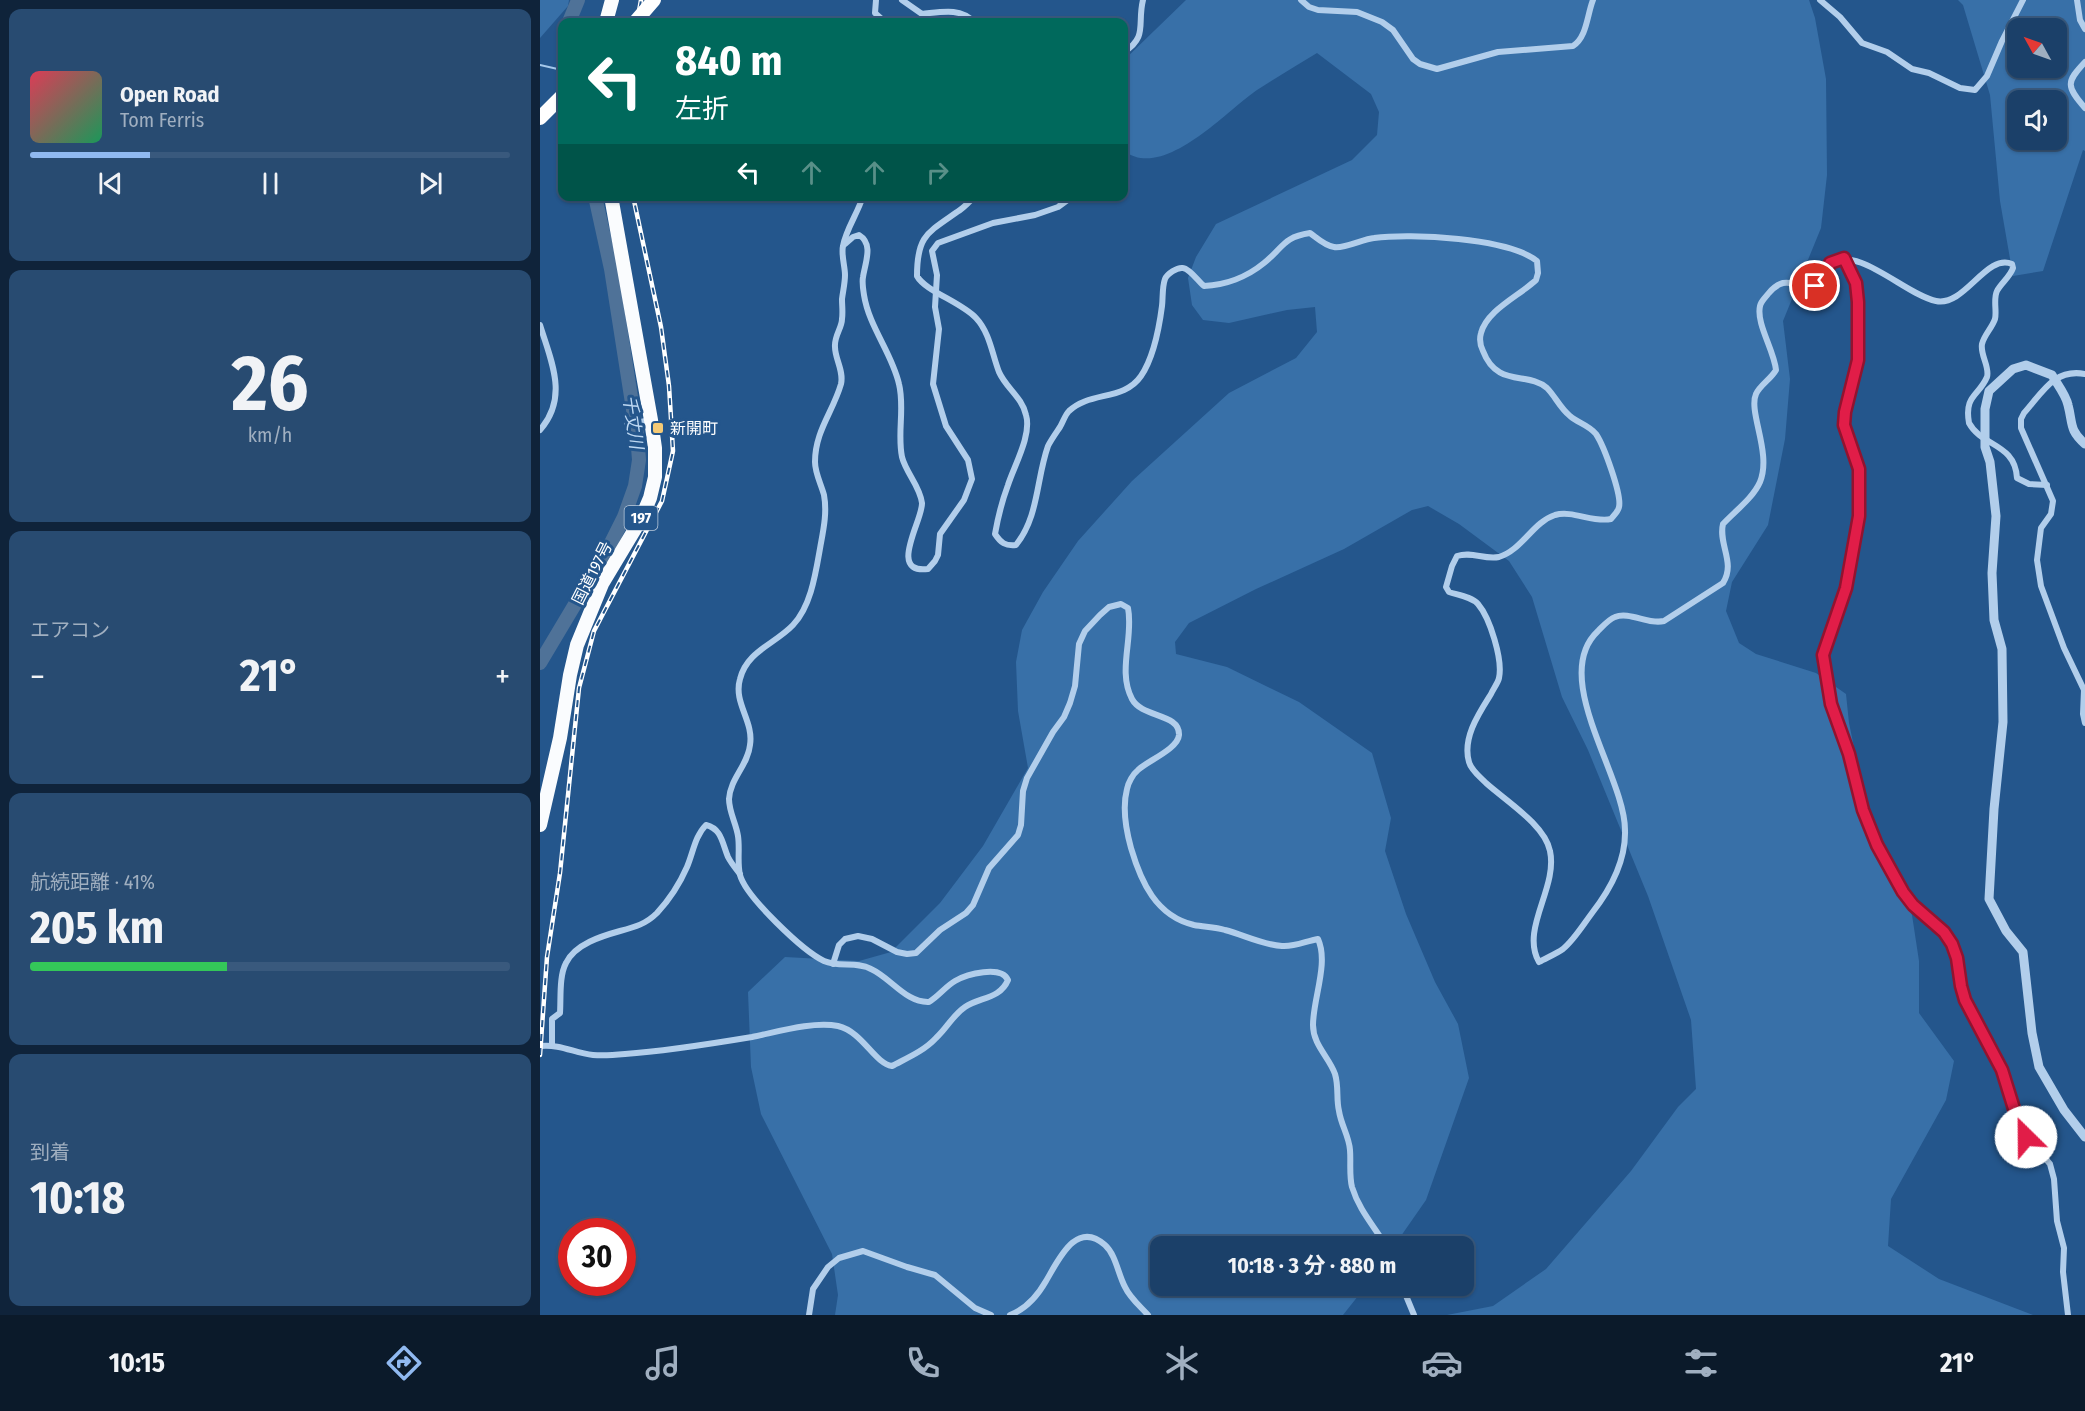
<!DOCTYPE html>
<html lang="ja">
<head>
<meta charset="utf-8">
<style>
	body { margin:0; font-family:"Fira Sans Condensed","Noto Sans JP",sans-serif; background:#284b71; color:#f1f3f6; height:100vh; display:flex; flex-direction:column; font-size:22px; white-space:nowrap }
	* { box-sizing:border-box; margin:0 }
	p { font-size:20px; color:#a0afc0 }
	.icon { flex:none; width:33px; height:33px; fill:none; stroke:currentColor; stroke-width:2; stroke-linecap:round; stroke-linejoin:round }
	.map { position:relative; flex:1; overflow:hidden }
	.panel { display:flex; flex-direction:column; gap:9px; padding:9px; background:#0f233a; width:540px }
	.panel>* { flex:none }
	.guide { position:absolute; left:18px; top:18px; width:570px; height:183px; border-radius:12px; box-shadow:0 2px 4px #0004,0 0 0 2px #39597d; background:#00695c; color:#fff; overflow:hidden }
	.needle { width:39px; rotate:310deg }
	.fabs { position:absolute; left:1467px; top:18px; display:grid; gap:12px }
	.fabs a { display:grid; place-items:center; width:60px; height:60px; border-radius:12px; background:#1b4069; box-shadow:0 2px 4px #0004,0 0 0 2px #39597d; font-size:30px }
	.speed { position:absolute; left:18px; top:1218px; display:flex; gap:12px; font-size:30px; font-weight:700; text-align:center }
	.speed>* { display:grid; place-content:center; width:78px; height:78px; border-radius:50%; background:#1b4069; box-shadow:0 2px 4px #0004,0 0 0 2px #39597d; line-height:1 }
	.speed .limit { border:9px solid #d22; background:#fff; color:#111 }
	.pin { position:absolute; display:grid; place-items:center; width:51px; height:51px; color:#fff; margin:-26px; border:3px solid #fff; border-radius:50%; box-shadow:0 2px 6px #0007 }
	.me { position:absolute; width:66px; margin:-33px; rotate:337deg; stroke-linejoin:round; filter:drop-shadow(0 0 4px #0008) }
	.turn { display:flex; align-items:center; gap:21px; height:126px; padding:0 18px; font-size:27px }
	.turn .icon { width:78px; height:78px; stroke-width:2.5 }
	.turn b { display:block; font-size:42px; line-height:51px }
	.lanes { display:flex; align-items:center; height:57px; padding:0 18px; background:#0003; justify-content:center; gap:30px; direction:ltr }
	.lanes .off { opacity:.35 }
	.big { font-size:45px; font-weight:700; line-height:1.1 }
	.panel .widget { flex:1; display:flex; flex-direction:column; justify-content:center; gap:9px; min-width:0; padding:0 21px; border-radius:12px; background:#284b71 }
	.panel .dial { align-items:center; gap:0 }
	.dial b { font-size:78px; line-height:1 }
	.song { display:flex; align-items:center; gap:18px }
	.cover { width:72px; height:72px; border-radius:9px; background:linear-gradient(135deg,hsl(350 70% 55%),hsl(150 70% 35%)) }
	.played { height:6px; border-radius:3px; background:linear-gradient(90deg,#90b9f0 25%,#39597d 25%) }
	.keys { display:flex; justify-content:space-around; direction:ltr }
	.heat { display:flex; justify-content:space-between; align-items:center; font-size:33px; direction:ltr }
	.charge { height:9px; border-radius:4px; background:linear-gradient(90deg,#34c759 41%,#39597d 0) }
	.trip { position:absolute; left:610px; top:1236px; width:324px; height:60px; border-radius:12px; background:#1b4069; box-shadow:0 2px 4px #0004,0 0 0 2px #39597d; font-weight:700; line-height:60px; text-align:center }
	.tabs { display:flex; height:96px; justify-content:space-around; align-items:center; background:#0b1a2a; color:#a0afc0 }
	.tabs .icon { width:42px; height:42px }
	.tabs .active { color:#90b9f0 }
	.tabs b { font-size:27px; color:#f1f3f6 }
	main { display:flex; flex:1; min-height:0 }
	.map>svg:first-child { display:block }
	.green { fill:#3870a8; fill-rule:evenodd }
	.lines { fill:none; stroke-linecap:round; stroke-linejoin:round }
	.stream { stroke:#a6c9eb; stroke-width:2 }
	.river { stroke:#4f7298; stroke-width:14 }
	.minor { stroke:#b2ceeb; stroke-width:6 }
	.tertiary { stroke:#b2ceeb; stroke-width:9 }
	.trunk { stroke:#fafcfe; stroke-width:14 }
	.motorway { stroke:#fff; stroke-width:14 }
	.rail-casing { stroke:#fff; stroke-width:4.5 }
	.rail { stroke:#24568c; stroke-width:2; stroke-dasharray:7; stroke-linecap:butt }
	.motorway-bridge { stroke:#fff; stroke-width:14 }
	.route-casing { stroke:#92132f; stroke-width:15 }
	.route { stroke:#e11d48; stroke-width:10 }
	.poi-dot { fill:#f5ca75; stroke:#24568c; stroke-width:2 }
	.labels { text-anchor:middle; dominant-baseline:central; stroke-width:6; stroke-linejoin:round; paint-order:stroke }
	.shield { fill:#24568c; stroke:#bdccdc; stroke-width:1.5 }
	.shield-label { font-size:15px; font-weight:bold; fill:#fff }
	.poi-label { font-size:16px; fill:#fff; stroke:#24568c; text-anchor:start }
	.street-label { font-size:16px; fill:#fff; stroke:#24568c }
	.water-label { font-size:18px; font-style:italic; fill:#bed8f2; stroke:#24568c }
</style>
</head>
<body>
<main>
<section class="panel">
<div class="widget">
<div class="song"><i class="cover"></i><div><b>Open Road</b><p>Tom Ferris</p></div></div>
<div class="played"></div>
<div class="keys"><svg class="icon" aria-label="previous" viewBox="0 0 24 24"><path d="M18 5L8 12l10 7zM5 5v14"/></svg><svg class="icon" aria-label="pause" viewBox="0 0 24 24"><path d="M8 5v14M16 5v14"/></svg><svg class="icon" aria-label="next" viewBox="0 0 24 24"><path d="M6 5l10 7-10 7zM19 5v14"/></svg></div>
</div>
<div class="widget dial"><b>26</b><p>km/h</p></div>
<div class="widget"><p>エアコン</p>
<div class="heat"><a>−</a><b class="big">21°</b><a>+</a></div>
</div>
<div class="widget"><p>航続距離 · 41%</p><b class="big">205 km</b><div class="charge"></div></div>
<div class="widget"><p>到着</p><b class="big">10:18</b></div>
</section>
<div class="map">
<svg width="1545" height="1315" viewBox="0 0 1545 1315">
	<rect width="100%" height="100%" fill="#24568c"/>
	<!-- green -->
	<g class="green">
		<polygon points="0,0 29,0 28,6 0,38"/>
		<path d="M 646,0 L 1269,0 L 1275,18 L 1286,79 L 1287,175 L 1281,228 L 1243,321 L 1250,379 L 1245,439 L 1228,525 L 1192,582 L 1186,611 L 1199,643 L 1216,654 L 1276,673 L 1306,694 L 1309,723 L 1330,824 L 1372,915 L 1379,961 L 1379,1013 L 1414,1061 L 1406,1100 L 1351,1199 L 1348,1246 L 1399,1279 L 1493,1315 L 907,1315 L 953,1306 L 1006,1269 L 1091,1171 L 1138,1107 L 1156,1089 L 1151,1020 L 1108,896 L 1048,750 L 1022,697 L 992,597 L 969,561 L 919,524 L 888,506 L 872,510 L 804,549 L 716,589 L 649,623 L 635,642 L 636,654 L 687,667 L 759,702 L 832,753 L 851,818 L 845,851 L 866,914 L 895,982 L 918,1024 L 929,1078 L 886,1200 L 854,1246 L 621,1246 L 621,1286 L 826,1286 L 803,1315 L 295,1315 L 298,1295 L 292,1254 L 221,1114 L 211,1067 L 208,992 L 245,957 L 319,961 L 351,952 L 400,903 L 443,846 L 488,768 L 478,711 L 476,662 L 482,630 L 503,592 L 538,541 L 592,481 L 689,393 L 756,358 L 777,332 L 775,307 L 747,310 L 689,323 L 663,320 L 652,305 L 648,278 L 656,257 L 676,224 L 812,160 L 837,135 L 839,112 L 831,94 L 777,53 C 757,65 737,77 717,90 C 686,111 624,181 584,151 L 584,60 Z"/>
		<path d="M 1418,0 L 1545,0 L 1545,151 L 1543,150 L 1503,271 L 1473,276 L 1460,201 L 1450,95 L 1423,5 ZM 1478,28 L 1516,28 L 1516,68 L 1478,68 ZM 1478,100 L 1516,100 L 1516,140 L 1478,140 Z"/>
	</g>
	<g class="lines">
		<!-- stream -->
		<polyline class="stream" points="0,65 22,70"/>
		<!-- river -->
		<g class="river">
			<polyline points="29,22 38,0"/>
			<polyline points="0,663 68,549 84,517 95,486 99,460 97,435 71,269 55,196"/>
		</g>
		<!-- minor -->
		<g class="minor">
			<polyline points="336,0 335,13 345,22"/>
			<path d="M 362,0 L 382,14 C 401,12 420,7 434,22"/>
			<path d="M 761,0 L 769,7 L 778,10 L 817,12 L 842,22 L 853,30 L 873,59 L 880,64 L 897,69 L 958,52 L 1033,46 C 1047,37 1047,15 1053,0"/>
			<polyline points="1280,0 1300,17 1322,43 1347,52 1372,69 1389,73 1420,88 1435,90 1447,76 1462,41 1483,0"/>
			<polyline points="1537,0 1540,20 1545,29"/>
			<path d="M 584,52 C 608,37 597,24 603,0"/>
			<path d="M 1545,62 C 1526,82 1526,86 1545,108"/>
			<path d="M 435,196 C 429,202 424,208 417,212 C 387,233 377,236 377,276 C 385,291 421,302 436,318 C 450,333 452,354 459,372 C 466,388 482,397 486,415 C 492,435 474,466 468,485 C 462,501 458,517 455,534 C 461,543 465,546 476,545 C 499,516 496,480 508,446 C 511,440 516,433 520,427 C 523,422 525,415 529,411 C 550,391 584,401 601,376 C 614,357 619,329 622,306 C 623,298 622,287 625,279 C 627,274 637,267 643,268 C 650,269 658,281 664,286 C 685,285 707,277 724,263 C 743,248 743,237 770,233 C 777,238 785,246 794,247 C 804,249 823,239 834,238 C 871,233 968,238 997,261 L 998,273 L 996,280 C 979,296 947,310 941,333 C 939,340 940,345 943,351 C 957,388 988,371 1007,388 C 1015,396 1020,408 1030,416 C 1038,423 1049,425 1056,434 C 1064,446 1082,495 1079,507 C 1078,512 1074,515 1071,519 C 1053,523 1033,510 1015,515 C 993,522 982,550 959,557 C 944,560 932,551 917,556 L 912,566 L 906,587 L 909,592 C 918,595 932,597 938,604 C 950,618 963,660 959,678 C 958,683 953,689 951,694 C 939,713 922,738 929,762 C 931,770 940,777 946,783 C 966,801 1005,825 1010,851 C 1018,888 980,929 999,962 C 1006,958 1016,954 1023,949 C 1034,940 1043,925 1052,913 C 1070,890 1086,861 1085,830 C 1085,776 1009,677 1058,631 C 1063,626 1069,619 1075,617 C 1089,611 1109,625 1124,621 L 1183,583 C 1196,563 1178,544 1183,524 C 1195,511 1213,498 1220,482 C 1232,453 1208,412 1216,394 C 1220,385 1231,379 1236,370 C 1234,350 1216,324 1220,306 C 1221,301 1225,298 1228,294 C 1232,289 1236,285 1243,283 C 1255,281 1268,289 1280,285 L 1290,263 C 1318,245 1366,295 1396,301 C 1425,307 1446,253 1472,264 L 1473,268 C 1470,277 1461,283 1457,291 C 1453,299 1457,311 1455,319 C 1452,328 1444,335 1442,344 C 1440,355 1450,367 1447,377 C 1439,396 1424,395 1429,423 C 1442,447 1475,443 1477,478 L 1489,484 L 1507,485"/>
			<path d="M 305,244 L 313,237 L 319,235 C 334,244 325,263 323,277 C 322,282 323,289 324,295 C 329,327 352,353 359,384 C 365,408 357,433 362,457 C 366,473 380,486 382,503 C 383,520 347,574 388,569 L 395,561 L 398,555 L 400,534 L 424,500 L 432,479 L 428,460 L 406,426 L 393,384 L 399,329 L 395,307 L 397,275 L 392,251 L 398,243 L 453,223 L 495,215 L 518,207 L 533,196"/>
			<polyline points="1304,258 1316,283 1318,302 1318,360 1305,412 1304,425 1319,469 1319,516 1306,588 1283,655 1291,704 1309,754 1323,810 1337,845 1363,892 1373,905 1404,932 1412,944 1417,958 1421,986 1426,1000 1462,1070 1480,1128 1510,1164 1514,1179 1517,1221 1524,1248 1523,1272 1528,1315"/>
			<path d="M 0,325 C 11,361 29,397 0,430"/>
			<path d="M 1545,374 C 1514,368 1502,393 1484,413 L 1481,419 L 1481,428 L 1513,501 L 1511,514 L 1501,528 L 1497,560 L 1501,586 L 1524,648 L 1544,690 L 1543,714 L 1545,723"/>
			<polyline points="87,425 110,420"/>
			<path d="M 293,964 L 299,945 L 305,939 L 318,936 L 332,939 L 357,952 L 367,954 L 376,953 L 400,930 L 426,913 L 433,905 L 449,868 L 478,835 L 481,825 L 483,791 L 487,778 L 513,732 L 524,717 L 530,703 L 535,686 L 539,644 L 545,631 L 560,615 L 569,607 L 581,604 L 588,608 C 594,637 577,671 592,699 C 602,718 640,713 639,735 C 638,749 607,761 598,770 C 593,774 588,783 587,789 C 582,808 586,830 591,848 C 601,882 616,916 654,925 C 664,927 675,927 685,930 C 704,935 723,945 742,946 C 755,947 766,941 778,939 C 789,963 773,999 773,1025 C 773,1045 789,1057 795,1074 C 799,1087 796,1099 799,1111 C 801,1125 809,1136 810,1150 C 811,1162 809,1175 812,1187 C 819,1210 834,1226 846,1246"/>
			<path d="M 12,1044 L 12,1019 L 20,1013 C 21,998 19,976 26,963 C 35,944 62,936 80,931 C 95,927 106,924 117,913 C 130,899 140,883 147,867 C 153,853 155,836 166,825 C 182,829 182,843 188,857 C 191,863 196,869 200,874"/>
			<path d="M 0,1046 C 21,1044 34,1053 53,1055 C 64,1056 75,1055 85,1054 C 128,1051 170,1044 212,1037 C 237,1032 273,1021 298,1026 C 323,1032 334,1063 352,1066 C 367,1058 384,1051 396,1038 C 407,1028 413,1015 425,1007 C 440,997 460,999 468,980 C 461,965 427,974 415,981 C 406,986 399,996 389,1002 C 366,1003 351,978 331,969 C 316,961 299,968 284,961 C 263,951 206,897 200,875 C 197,862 200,849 198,836 C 196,823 189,812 189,799 C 190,779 208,765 210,745 C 214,721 193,703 200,679 C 207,651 235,644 253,625 C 272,605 276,570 281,543 C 284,527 287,511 284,495 C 281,484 275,473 275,462 C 275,431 293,412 301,384 C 304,371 295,359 295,347 C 294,336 302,328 302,319 C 303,312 302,306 302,299 C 303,291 305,283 305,275 C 305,266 301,255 303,246 C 306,229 318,213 323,196"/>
			<polyline points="862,1286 874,1315"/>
			<polyline points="269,1315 273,1289 288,1267 299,1258 323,1251 367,1267 395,1275 435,1308 451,1315"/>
			<path d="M 470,1315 C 486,1309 498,1295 506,1281 C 518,1261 536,1219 565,1245 C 576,1255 578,1274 585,1287 C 590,1298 600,1306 608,1315"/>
		</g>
		<!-- tertiary -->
		<path class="tertiary" d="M 1545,444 C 1529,430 1533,424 1528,405 C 1526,395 1517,384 1512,375 L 1486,365 L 1473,369 L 1449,391 L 1445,409 L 1445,447 L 1450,462 L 1456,516 L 1452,573 L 1454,620 L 1462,649 L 1463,722 L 1454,809 L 1449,899 L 1466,931 L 1483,952 L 1492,1033 L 1499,1067 L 1524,1110 L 1545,1137"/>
		<!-- trunk -->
		<g class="trunk">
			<polyline points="66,22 72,0"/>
			<polyline points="0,825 20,738 30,675 37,645 62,584 101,519 110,498 115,477 115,448 111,420 71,196"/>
		</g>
		<!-- motorway -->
		<polyline class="motorway" points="0,118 22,96"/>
		<defs>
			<g id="rail">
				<polyline points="97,22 101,0"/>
				<polyline points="0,1055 7,957 20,873 39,688 54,631 122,501 133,451 129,386 121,327 93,196"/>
			</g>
		</defs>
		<!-- rail casing -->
		<use href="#rail" class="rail-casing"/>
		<!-- rail -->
		<use href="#rail" class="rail"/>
		<!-- motorway-bridge -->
		<polyline class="motorway-bridge" points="95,22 114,0"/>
	</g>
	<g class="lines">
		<defs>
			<polyline id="route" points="1275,286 1283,281 1290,263 1304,258 1316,283 1318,302 1318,360 1305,412 1304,425 1319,469 1319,516 1306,588 1283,655 1291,704 1309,754 1323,810 1337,845 1363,892 1373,905 1404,932 1412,944 1417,958 1421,986 1425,1000 1462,1070 1480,1128 1486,1137"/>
		</defs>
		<!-- route casing -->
		<use href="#route" class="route-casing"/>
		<!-- route -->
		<use href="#route" class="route"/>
	</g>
	<!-- markers -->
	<rect class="poi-dot" x="112" y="422" width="12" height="12" rx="3"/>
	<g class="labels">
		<!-- shield labels -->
		<rect class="shield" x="84.5" y="506" width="33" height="24" rx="4.5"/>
		<g class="shield-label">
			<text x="101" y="518">197</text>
		</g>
		<!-- poi labels -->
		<g class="poi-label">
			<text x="130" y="428">新開町</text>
		</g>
		<!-- street labels -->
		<g class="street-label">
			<text transform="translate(52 573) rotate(-63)">国道197号</text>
		</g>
		<!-- water labels -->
		<g class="water-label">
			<text transform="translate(93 422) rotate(82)">千丈川</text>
		</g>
	</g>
</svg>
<div class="fabs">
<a><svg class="needle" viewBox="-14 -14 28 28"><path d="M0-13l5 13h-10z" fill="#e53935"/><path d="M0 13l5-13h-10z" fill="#a0afc0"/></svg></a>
<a><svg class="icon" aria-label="sound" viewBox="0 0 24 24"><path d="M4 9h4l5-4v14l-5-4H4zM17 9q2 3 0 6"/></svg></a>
</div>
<div class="speed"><div class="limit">30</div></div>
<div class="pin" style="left:1275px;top:286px;background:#d93025"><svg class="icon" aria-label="arrive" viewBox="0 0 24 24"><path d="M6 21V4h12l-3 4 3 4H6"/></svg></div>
<svg class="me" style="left:1486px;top:1137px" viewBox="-20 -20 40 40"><circle r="19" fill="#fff"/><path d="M0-13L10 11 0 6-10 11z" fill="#e11d48"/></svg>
<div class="trip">10:18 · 3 分 · 880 m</div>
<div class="guide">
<div class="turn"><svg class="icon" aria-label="left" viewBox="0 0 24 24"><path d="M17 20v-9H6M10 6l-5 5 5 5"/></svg><div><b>840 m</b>左折</div></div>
<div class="lanes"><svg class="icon" aria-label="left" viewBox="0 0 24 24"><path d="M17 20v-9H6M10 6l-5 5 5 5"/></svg><svg class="icon off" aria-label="ahead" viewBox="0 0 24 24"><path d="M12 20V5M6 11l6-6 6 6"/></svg><svg class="icon off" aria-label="ahead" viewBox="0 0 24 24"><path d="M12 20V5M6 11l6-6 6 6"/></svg><svg class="icon off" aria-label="right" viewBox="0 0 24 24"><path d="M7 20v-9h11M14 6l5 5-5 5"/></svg></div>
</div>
</div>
</main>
<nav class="tabs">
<b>10:15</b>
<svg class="icon active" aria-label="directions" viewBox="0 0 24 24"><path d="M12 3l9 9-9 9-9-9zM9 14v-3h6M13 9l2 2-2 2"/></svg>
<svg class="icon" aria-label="music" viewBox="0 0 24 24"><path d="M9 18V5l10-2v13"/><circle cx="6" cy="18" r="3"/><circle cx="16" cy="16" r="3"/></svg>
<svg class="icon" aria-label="phone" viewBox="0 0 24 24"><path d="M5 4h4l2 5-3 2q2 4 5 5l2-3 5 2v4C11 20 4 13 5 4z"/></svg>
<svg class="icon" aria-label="climate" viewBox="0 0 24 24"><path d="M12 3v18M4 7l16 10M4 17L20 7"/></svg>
<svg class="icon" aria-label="car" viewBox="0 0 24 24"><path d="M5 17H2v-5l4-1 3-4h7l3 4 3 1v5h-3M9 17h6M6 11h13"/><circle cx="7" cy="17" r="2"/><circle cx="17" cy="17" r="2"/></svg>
<svg class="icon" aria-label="filters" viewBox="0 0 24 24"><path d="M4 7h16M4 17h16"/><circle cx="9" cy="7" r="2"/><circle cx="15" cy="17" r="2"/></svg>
<b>21°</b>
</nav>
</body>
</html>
